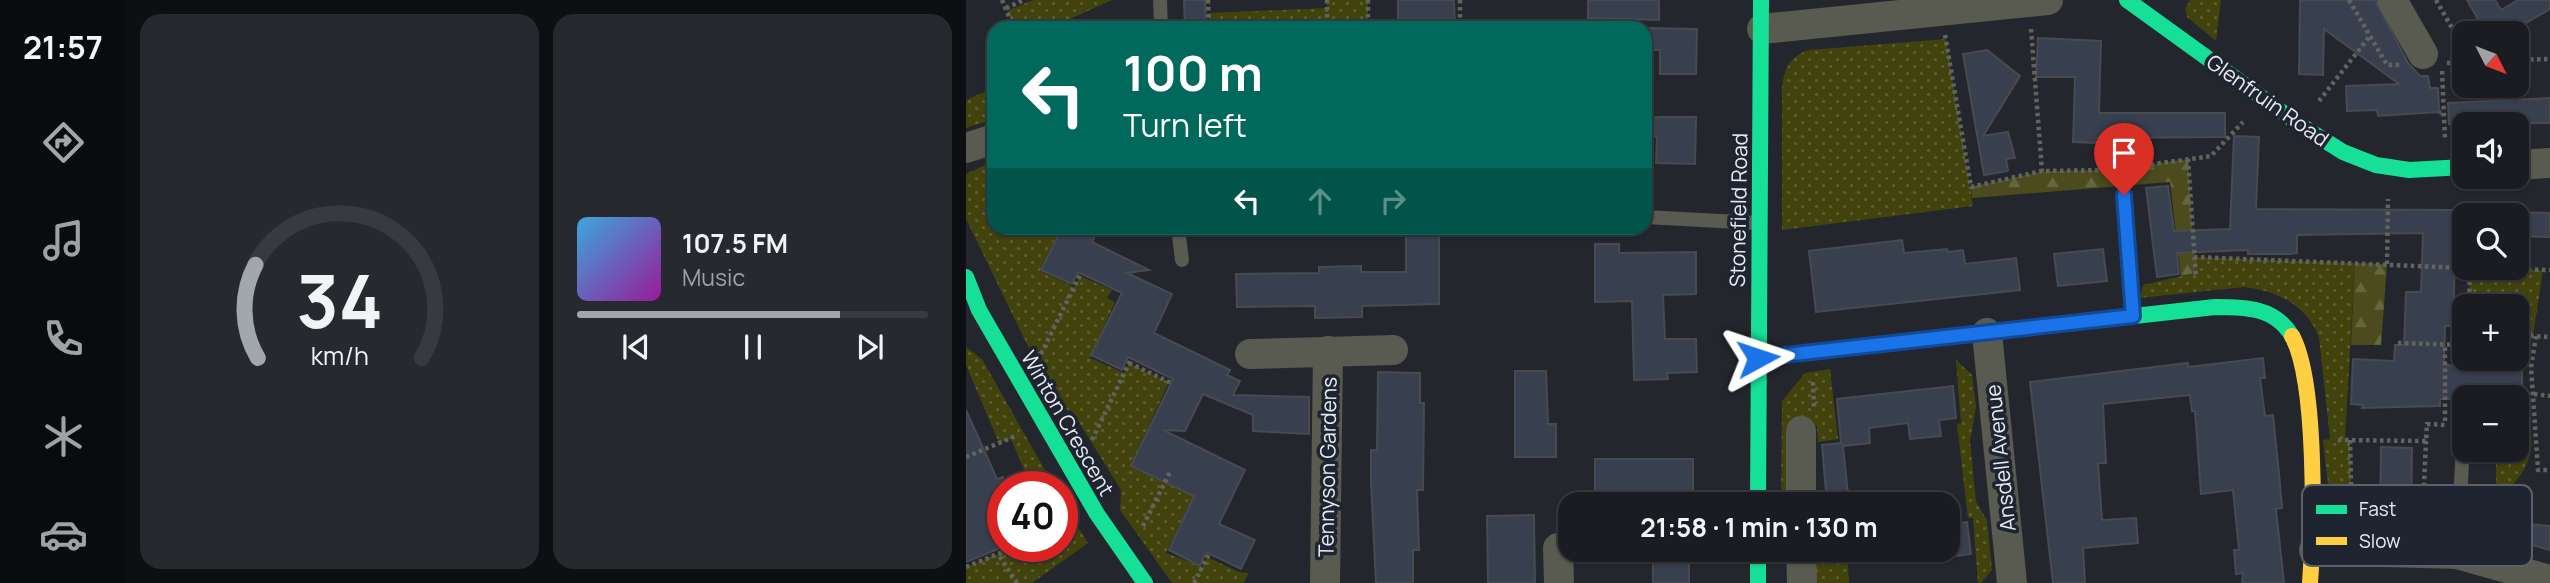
<!DOCTYPE html>
<html lang="en">
<head>
<meta charset="utf-8">
<style>
	body { margin:0; font-family:Manrope,sans-serif; background:#27292e; color:#f1f3f6; height:100vh; display:flex; flex-direction:column; font-size:26px; white-space:nowrap }
	* { box-sizing:border-box; margin:0 }
	p { font-size:23px; color:#9fa1a5 }
	.icon { flex:none; width:38px; height:38px; fill:none; stroke:currentColor; stroke-width:2; stroke-linecap:round; stroke-linejoin:round }
	.map { position:relative; flex:1; overflow:hidden }
	.sheet { display:flex; flex-direction:column; gap:14px; padding:14px; background:#0e0f12; width:840px }
	.sheet>* { flex:none }
	.top-card { position:absolute; left:21px; top:21px; width:665px; height:214px; border-radius:21px; box-shadow:0 2px 5px #0004,0 0 0 2px #383a3f; background:#00695c; color:#fff; overflow:hidden }
	.needle { width:46px; rotate:132deg }
	.fabs { position:absolute; left:1486px; top:21px; display:grid; gap:14px }
	.fabs a { display:grid; place-items:center; width:77px; height:77px; border-radius:14px; background:#1a1c21; box-shadow:0 2px 5px #0004,0 0 0 2px #383a3f; font-size:35px }
	.speed { position:absolute; left:21px; top:471px; display:flex; gap:14px; font-size:35px; font-weight:700; text-align:center }
	.speed>* { display:grid; place-content:center; width:91px; height:91px; border-radius:50%; background:#1a1c21; box-shadow:0 2px 5px #0004,0 0 0 2px #383a3f; line-height:1 }
	.speed .limit { border:10px solid #d22; background:#fff; color:#111 }
	.pin { position:absolute; display:grid; place-items:center; width:60px; height:60px; color:#fff; margin:-72px -30px; border-radius:50% 50% 50% 0; rotate:-45deg; box-shadow:0 0 7px #0007 }
	.pin .icon { rotate:45deg }
	.me { position:absolute; width:77px; margin:-38px; rotate:85deg; stroke-linejoin:round; filter:drop-shadow(0 0 5px #0008) }
	.turn { display:flex; align-items:center; gap:24px; height:147px; padding:0 21px; font-size:32px }
	.turn .icon { width:91px; height:91px; stroke-width:2.5 }
	.turn b { display:block; font-size:49px; line-height:60px }
	.lanes { display:flex; align-items:center; height:66px; padding:0 21px; background:#0003; justify-content:center; gap:35px; direction:ltr }
	.lanes .off { opacity:.35 }
	.sheet .card { flex:1; display:flex; flex-direction:column; justify-content:center; gap:10px; min-width:0; padding:0 24px; border-radius:21px; background:#27292e }
	.sheet .dial { align-items:center; gap:0 }
	.dial svg { height:182px; overflow:visible; fill:none; stroke:#383a3f; stroke-width:7; stroke-linecap:round; text-anchor:middle }
	.dial text { fill:#f1f3f6; stroke:none }
	.song { display:flex; align-items:center; gap:21px }
	.cover { width:84px; height:84px; border-radius:10px; background:linear-gradient(135deg,hsl(200 70% 55%),hsl(300 70% 35%)) }
	.played { height:7px; border-radius:4px; background:linear-gradient(90deg,#a2a6ad 75%,#383a3f 75%) }
	.keys { display:flex; justify-content:space-around; direction:ltr }
	.sheet .tiles { flex:1; display:grid; gap:14px; grid-template-columns:repeat(2,1fr) }
	.trip { position:absolute; left:592px; top:492px; width:402px; height:70px; border-radius:21px; background:#1a1c21; box-shadow:0 2px 5px #0004,0 0 0 2px #383a3f; font-weight:700; line-height:70px; text-align:center }
	main { display:flex; flex:1; min-height:0 }
	.tabs { display:flex; flex-direction:column; width:126px; justify-content:space-around; align-items:center; background:#0a0b0d; color:#9fa1a5 }
	.tabs .icon { width:49px; height:49px }
	.tabs .selected { color:#a2a6ad }
	.tabs b { font-size:32px; color:#f1f3f6 }
	.map>svg:first-child { display:block }
	.green { fill:url(#green-dots) }
	.forest { fill:url(#forest-firs) }
	.building { fill:#384050; stroke:#474a4f; stroke-width:2 }
	.lines { fill:none; stroke-linecap:round; stroke-linejoin:round }
	.path { stroke:#62635f; stroke-width:4.5; stroke-dasharray:3.5 3.5; stroke-linecap:butt }
	.lane { stroke:#595a50; stroke-width:14 }
	.street { stroke:#595a50; stroke-width:30 }
	.fast { stroke:#16e098; stroke-width:16 }
	.slow { stroke:#ffcf43; stroke-width:16 }
	.route-casing { stroke:#114b97; stroke-width:18 }
	.route { stroke:#1a73e8; stroke-width:12 }
	.labels { text-anchor:middle; dominant-baseline:central; stroke-width:7; stroke-linejoin:round; paint-order:stroke }
	.street-label { font-size:21px; fill:#e7ebf3; stroke:#1f2530 }
	.key { fill:#1f2530; stroke:#5b606a; stroke-width:2 }
	.key-label { font-size:19px; fill:#e7ebf3 }
</style>
</head>
<body>
<main>
<nav class="tabs">
<b>21:57</b>
<svg class="icon selected" aria-label="directions" viewBox="0 0 24 24"><path d="M12 3l9 9-9 9-9-9zM9 14v-3h6M13 9l2 2-2 2"/></svg>
<svg class="icon" aria-label="music" viewBox="0 0 24 24"><path d="M9 18V5l10-2v13"/><circle cx="6" cy="18" r="3"/><circle cx="16" cy="16" r="3"/></svg>
<svg class="icon" aria-label="phone" viewBox="0 0 24 24"><path d="M5 4h4l2 5-3 2q2 4 5 5l2-3 5 2v4C11 20 4 13 5 4z"/></svg>
<svg class="icon" aria-label="climate" viewBox="0 0 24 24"><path d="M12 3v18M4 7l16 10M4 17L20 7"/></svg>
<svg class="icon" aria-label="car" viewBox="0 0 24 24"><path d="M5 17H2v-5l4-1 3-4h7l3 4 3 1v5h-3M9 17h6M6 11h13"/><circle cx="7" cy="17" r="2"/><circle cx="17" cy="17" r="2"/></svg>
</nav>
<section class="sheet">
<div class="tiles">
<div class="card dial"><svg viewBox="0 0 100 80">
<path d="M14 69A42 42 0 1 1 86 69"/>
<path d="M14 69A42 42 0 0 1 13 28" stroke="#a2a6ad"/>
<text x="50" y="56" font-size="32" font-weight="700">34</text>
<text x="50" y="72" font-size="11">km/h</text>
</svg></div>
<div class="card">
<div class="song"><i class="cover"></i><div><b>107.5 FM</b><p>Music</p></div></div>
<div class="played"></div>
<div class="keys"><svg class="icon" aria-label="previous" viewBox="0 0 24 24"><path d="M18 5L8 12l10 7zM5 5v14"/></svg><svg class="icon" aria-label="pause" viewBox="0 0 24 24"><path d="M8 5v14M16 5v14"/></svg><svg class="icon" aria-label="next" viewBox="0 0 24 24"><path d="M6 5l10 7-10 7zM19 5v14"/></svg></div>
</div>
</div>
</section>
<div class="map">
<svg width="1584" height="583" viewBox="0 0 1584 583">
	<defs>
		<pattern id="green-dots" width="8" height="8" patternUnits="userSpaceOnUse" patternTransform="scale(1.75)"><rect width="8" height="8" fill="#42430c"/><path d="M2 2h.1M6 6h.1" fill="none" stroke="#5d5e30" stroke-width="1.8" stroke-linecap="round"/></pattern>
		<pattern id="forest-firs" width="22" height="20" patternUnits="userSpaceOnUse" patternTransform="scale(1.75)"><rect width="22" height="20" fill="#4b4b1d"/><path d="M5 1l3.5 6h-7zM16 11l3.5 6h-7z" fill="#65653e"/></pattern>
	</defs>
	<rect width="100%" height="100%" fill="#23262c"/>
	<!-- green -->
	<g class="green">
		<polygon points="67,0 146,0 84,28 48,28 41,11"/>
		<polygon points="361,0 402,0 402,28 243,28 243,13 361,8"/>
		<polygon points="1224,0 1255,0 1250,41 1221,17 1219,9"/>
		<path d="M 980,39 L 1007,206 L 816,230 L 816,88 C 818,68 824,56 843,50 Z"/>
		<polygon points="28,88 28,119 0,128 0,100"/>
		<polygon points="28,161 28,228 94,228 74,271 108,287 114,276 146,290 141,298 149,302 124,358 158,373 163,363 203,382 164,467 198,482 201,476 231,488 200,553 236,567 241,557 273,572 283,573 277,583 206,583 154,510 155,490 106,411 94,408 89,402 0,219 0,174"/>
		<path d="M 1228,257 L 1389,263 L 1379,439 L 1384,440 L 1386,525 L 1391,526 L 1392,538 L 1381,535 L 1366,520 L 1357,440 L 1364,439 L 1353,337 C 1340,305 1312,291 1278,287 L 1174,298 L 1177,285 L 1229,273 Z"/>
		<polygon points="1504,268 1577,270 1567,336 1551,335 1550,306 1503,306"/>
		<polygon points="0,347 16,359 88,486 65,486 45,439 33,443 0,365"/>
		<polygon points="990,360 1006,375 1010,407 1004,441 1010,502 1021,520 1026,570 1015,583 1012,583 1007,518 1002,518 991,424 995,423"/>
		<polygon points="864,369 872,439 852,442 851,426 826,429 826,504 815,504 816,401 839,373"/>
		<path d="M 1551,427 L 1564,428 C 1571,461 1553,480 1530,501 L 1530,450 L 1550,450 Z"/>
		<polygon points="96,501 122,543 66,583 0,583 0,567 52,546 96,546"/>
		<polygon points="850,550 881,550 883,583 849,583"/>
	</g>
	<!-- forest -->
	<g class="forest">
		<polygon points="1222,159 1229,273 1215,276 1204,182 1006,198 1005,187 1078,171 1146,170"/>
		<polygon points="1389,263 1421,264 1415,345 1385,345"/>
	</g>
	<!-- building -->
	<g class="building">
		<polygon points="218,0 239,0 240,28 219,28"/>
		<polygon points="432,0 488,0 489,28 432,28"/>
		<polygon points="622,0 693,0 693,20 622,18"/>
		<polygon points="1334,0 1409,0 1442,63 1454,76 1462,76 1464,88 1472,88 1473,109 1477,116 1472,112 1412,116 1411,110 1381,111 1380,86 1433,84 1358,29 1357,75 1333,74"/>
		<polygon points="1501,0 1529,0 1535,10 1552,0 1584,0 1584,9 1543,33 1520,33"/>
		<polygon points="682,28 731,29 730,74 694,74 694,50 679,50"/>
		<polygon points="1072,38 1135,41 1133,113 1259,113 1259,137 1130,138 1129,143 1107,142 1109,77 1070,77"/>
		<polygon points="1021,50 1054,76 1017,136 1042,132 1049,158 1040,159 1042,171 1018,175 997,54"/>
		<polygon points="1584,98 1584,123 1483,124 1482,103"/>
		<polygon points="695,117 730,117 729,164 690,163 691,138 679,128 679,118"/>
		<polygon points="1268,136 1293,137 1290,209 1498,210 1498,234 1494,234 1493,259 1489,259 1487,326 1479,326 1478,365 1556,368 1556,397 1474,399 1474,406 1396,408 1397,405 1385,404 1387,359 1428,361 1429,345 1438,345 1440,292 1455,292 1457,233 1331,235 1331,253 1324,254 1282,254 1282,250 1211,253 1213,274 1191,277 1180,188 1202,186 1208,231 1264,229"/>
		<polygon points="1550,212 1584,213 1584,237 1550,236"/>
		<polygon points="96,228 133,228 126,242 183,270 161,273 206,294 188,333 264,370 261,375 274,381 267,395 343,397 343,434 287,431 287,415 237,394 219,431 197,430 279,470 253,524 289,540 275,569 240,552 234,566 203,550 228,496 165,466 207,379 162,357 156,370 125,355 156,293 112,272 106,284 75,270"/>
		<polygon points="440,228 473,228 473,304 396,306 396,317 349,318 349,306 271,307 270,274 353,273 353,267 395,266 395,272 440,272"/>
		<polygon points="936,240 938,253 981,249 982,252 997,250 999,264 1050,258 1054,290 850,312 843,251"/>
		<polygon points="629,244 653,244 653,253 730,252 730,294 697,295 699,339 730,339 731,372 701,373 702,379 668,380 666,301 629,302"/>
		<polygon points="1137,249 1141,281 1092,286 1088,254"/>
		<polygon points="1297,358 1299,378 1294,378 1299,416 1307,415 1313,473 1316,508 1310,509 1318,583 1276,583 1277,573 1270,574 1268,550 1273,550 1267,490 1235,494 1229,411 1226,411 1224,395 1137,404 1140,463 1132,463 1136,520 1170,518 1172,543 1117,548 1119,583 1087,583 1064,382 1222,363 1222,367"/>
		<polygon points="549,371 580,371 582,424 590,424 590,457 549,457"/>
		<polygon points="412,372 454,373 454,403 458,403 457,490 451,490 453,550 447,550 447,583 410,583 405,483 405,450 411,450"/>
		<polygon points="987,386 990,418 973,420 975,436 944,439 942,423 903,428 904,443 877,446 883,504 861,504 856,445 875,443 871,399"/>
		<polygon points="0,410 31,479 37,477 37,547 0,562"/>
		<polygon points="1415,447 1446,448 1445,519 1414,518"/>
		<polygon points="629,459 727,459 727,504 686,504 686,497 629,498"/>
		<polygon points="568,515 569,583 522,583 521,516"/>
		<polygon points="1514,520 1584,526 1584,550 1512,530"/>
		<polygon points="1001,522 1005,554 982,557 982,524"/>
		<rect x="687" y="550" width="36" height="33"/>
	</g>
	<g class="lines">
		<!-- path -->
		<g class="path">
			<polyline points="36,0 48,28"/>
			<polyline points="242,0 243,28"/>
			<polyline points="361,0 361,28"/>
			<polyline points="402,0 402,28"/>
			<polyline points="494,0 494,28"/>
			<polyline points="1383,0 1421,65 1434,65"/>
			<polyline points="1470,0 1498,49"/>
			<polyline points="40,8 58,0"/>
			<polyline points="1065,29 1076,171"/>
			<polyline points="979,35 1005,187 1076,171 1146,170 1245,156 1277,122"/>
			<polyline points="1550,60 1584,59"/>
			<polyline points="1481,63 1498,62"/>
			<polyline points="1476,71 1479,139"/>
			<polyline points="1353,101 1404,36"/>
			<polyline points="1222,159 1230,278"/>
			<polyline points="1228,257 1498,268"/>
			<polyline points="1421,264 1422,199"/>
			<polyline points="1499,268 1584,270"/>
			<polyline points="1503,306 1504,268"/>
			<polyline points="1550,335 1584,337"/>
			<polyline points="1570,336 1565,367 1572,470 1584,470"/>
			<polyline points="1432,343 1498,345"/>
			<polyline points="75,354 115,273"/>
			<polyline points="163,363 205,383"/>
			<polyline points="847,382 848,408"/>
			<polyline points="1568,394 1584,396"/>
			<polyline points="1479,421 1479,345"/>
			<polyline points="1550,427 1562,428"/>
			<polyline points="126,440 165,359"/>
			<polyline points="1372,440 1460,441 1461,424 1480,425"/>
			<polyline points="1384,440 1386,525"/>
			<polyline points="0,457 52,435"/>
			<polyline points="177,526 205,470"/>
			<polyline points="1456,528 1460,441"/>
			<polyline points="0,567 32,554"/>
			<polyline points="51,583 32,554 52,546"/>
			<polyline points="228,583 243,554"/>
		</g>
		<!-- lane -->
		<g class="lane">
			<polyline points="194,0 195,28"/>
			<polyline points="1158,195 1167,312"/>
			<polyline points="679,217 791,223"/>
			<polyline points="212,228 216,260"/>
			<polyline points="1491,554 1498,428"/>
		</g>
		<!-- street -->
		<g class="street">
			<polyline points="1426,0 1457,54"/>
			<polyline points="796,29 1082,0"/>
			<polyline points="0,148 28,139"/>
			<polyline points="1550,165 1584,163"/>
			<polyline points="1021,333 1046,583"/>
			<polyline points="284,354 427,350"/>
			<polyline points="835,431 835,504"/>
			<polyline points="592,548 593,583"/>
			<polyline points="835,550 836,583"/>
			<polyline points="1348,550 1491,554 1584,580"/>
			<polyline points="359,583 362,351"/>
		</g>
		<!-- fast -->
		<g class="fast">
			<polyline points="1161,0 1331,123 1377,152 1410,165 1443,170 1498,167"/>
			<polyline points="0,277 13,310 131,514 179,583"/>
			<path d="M 792,358 L 1249,307 C 1279,307 1309,307 1326,336"/>
			<polyline points="792,504 795,0"/>
			<polyline points="792,550 792,583"/>
		</g>
		<!-- slow -->
		<path class="slow" d="M 1326,336 C 1351,381 1348,529 1344,583"/>
	</g>
	<g class="lines">
		<defs>
			<polyline id="route" points="792,358 1167,316 1158,195"/>
		</defs>
		<!-- route casing -->
		<use href="#route" class="route-casing"/>
		<!-- route -->
		<use href="#route" class="route"/>
	</g>
	<g class="labels">
		<!-- street labels -->
		<g class="street-label">
			<text transform="translate(1302 100) rotate(35)">Glenfruin Road</text>
			<text transform="translate(772 210) rotate(-89)">Stonefield Road</text>
			<text transform="translate(102 423) rotate(60)">Winton Crescent</text>
			<text transform="translate(1034 458) rotate(-96)">Ansdell Avenue</text>
			<text transform="translate(361 467) rotate(-89)">Tennyson Gardens</text>
		</g>
	</g>
	<!-- legend -->
	<rect x="1336" y="485" width="230" height="81" rx="10" class="key"/>
	<rect x="1350" y="505" width="31" height="9" fill="#16e098"/>
	<rect x="1350" y="537" width="31" height="8" fill="#ffcf43"/>
	<g class="key-label">
		<text x="1393" y="516">Fast</text>
		<text x="1393" y="548">Slow</text>
	</g>
</svg>
<div class="fabs">
<a><svg class="needle" viewBox="-14 -14 28 28"><path d="M0-13l5 13h-10z" fill="#e53935"/><path d="M0 13l5-13h-10z" fill="#9fa1a5"/></svg></a>
<a><svg class="icon" aria-label="sound" viewBox="0 0 24 24"><path d="M4 9h4l5-4v14l-5-4H4zM17 9q2 3 0 6"/></svg></a>
<a><svg class="icon" aria-label="search" viewBox="0 0 24 24"><circle cx="10" cy="10" r="6"/><path d="M15 15l6 6"/></svg></a>
<a>+</a>
<a>−</a>
</div>
<div class="speed"><div class="limit">40</div></div>
<div class="pin" style="left:1158px;top:195px;background:#d93025"><svg class="icon" aria-label="arrive" viewBox="0 0 24 24"><path d="M6 21V4h12l-3 4 3 4H6"/></svg></div>
<svg class="me" style="left:792px;top:358px" viewBox="-20 -20 40 40"><path d="M0-17L14 15 0 8-14 15z" fill="#1a73e8" stroke="#fff" stroke-width="4"/></svg>
<div class="trip">21:58 · 1 min · 130 m</div>
<div class="top-card">
<div class="turn"><svg class="icon" aria-label="left" viewBox="0 0 24 24"><path d="M17 20v-9H6M10 6l-5 5 5 5"/></svg><div><b>100 m</b>Turn left</div></div>
<div class="lanes"><svg class="icon" aria-label="left" viewBox="0 0 24 24"><path d="M17 20v-9H6M10 6l-5 5 5 5"/></svg><svg class="icon off" aria-label="ahead" viewBox="0 0 24 24"><path d="M12 20V5M6 11l6-6 6 6"/></svg><svg class="icon off" aria-label="right" viewBox="0 0 24 24"><path d="M7 20v-9h11M14 6l5 5-5 5"/></svg></div>
</div>
</div>
</main>
</body>
</html>
